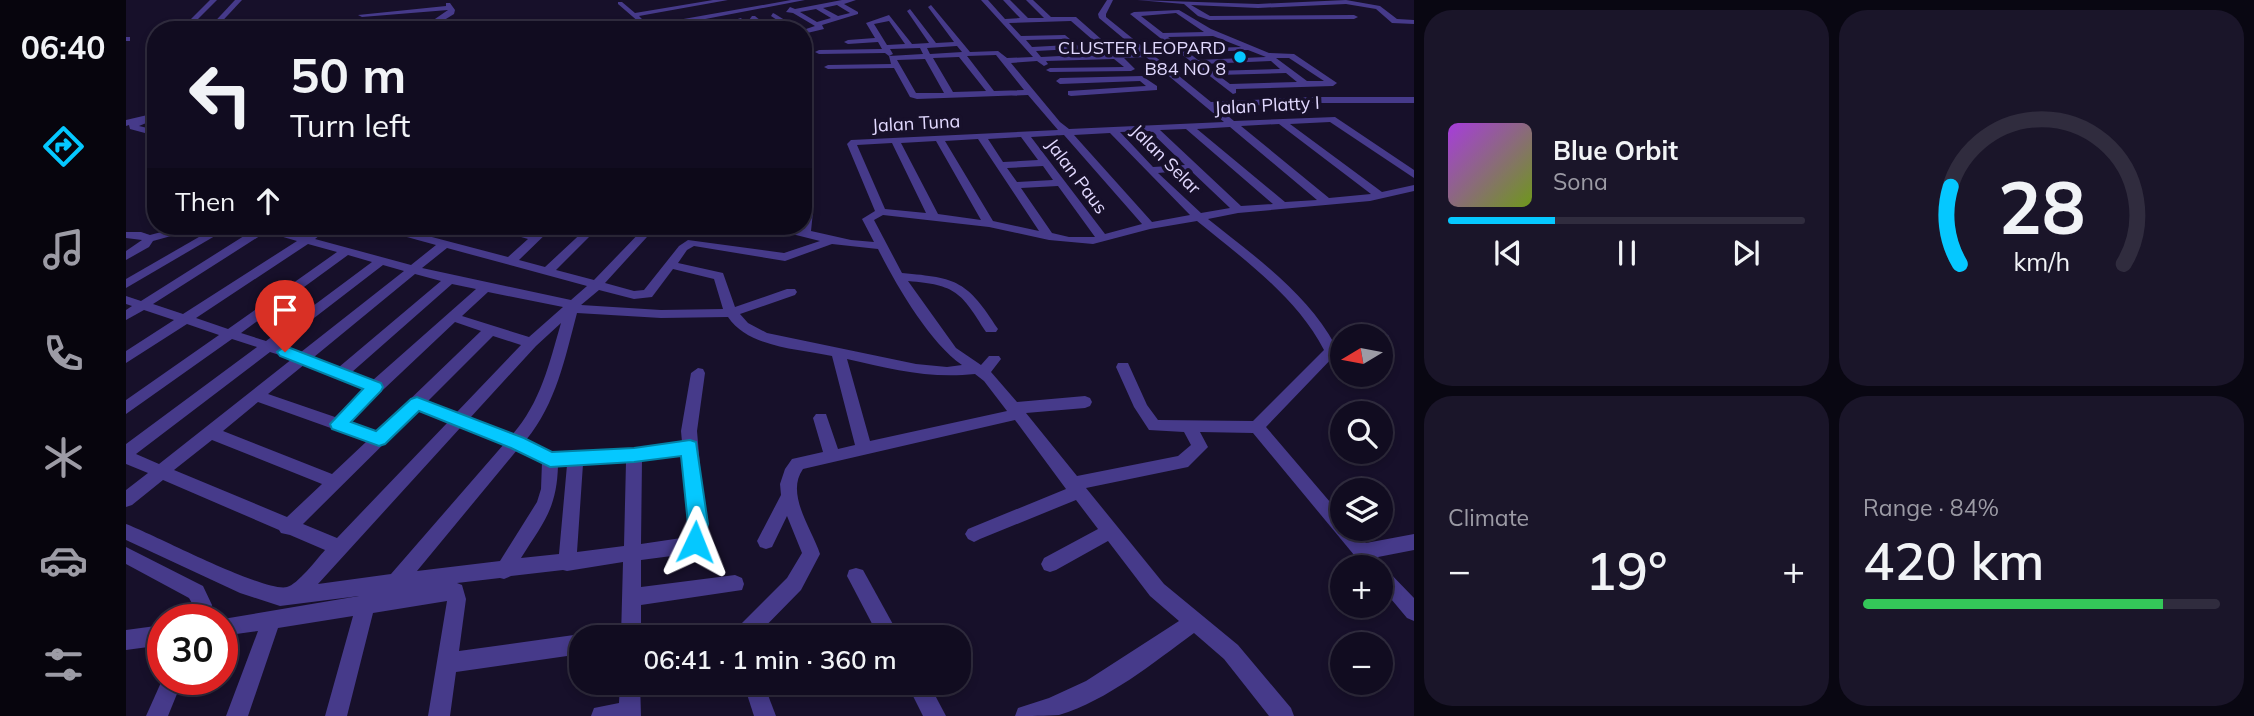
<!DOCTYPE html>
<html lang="en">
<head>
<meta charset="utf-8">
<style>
	body { margin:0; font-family:Mulish,sans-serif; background:#1a1529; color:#f1f3f6; height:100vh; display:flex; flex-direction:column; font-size:26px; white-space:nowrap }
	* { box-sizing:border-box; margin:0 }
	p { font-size:23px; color:#9c9ba5 }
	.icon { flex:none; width:38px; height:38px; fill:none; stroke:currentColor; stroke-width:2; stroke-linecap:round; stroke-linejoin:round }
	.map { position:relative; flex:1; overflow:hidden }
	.drawer { display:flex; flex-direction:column; gap:10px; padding:10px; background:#090712; width:840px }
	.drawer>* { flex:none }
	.top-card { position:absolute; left:21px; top:21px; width:665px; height:214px; border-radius:28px; box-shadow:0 4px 10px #0003,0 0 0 2px #302c3e; background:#110c20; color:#f1f3f6; overflow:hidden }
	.needle { width:46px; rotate:260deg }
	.buttons { position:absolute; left:1204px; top:324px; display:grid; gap:14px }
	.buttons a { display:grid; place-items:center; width:63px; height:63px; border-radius:50%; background:#110c20; box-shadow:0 4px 10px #0003,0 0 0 2px #302c3e; font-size:35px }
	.speed { position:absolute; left:21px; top:604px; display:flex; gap:14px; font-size:35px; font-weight:700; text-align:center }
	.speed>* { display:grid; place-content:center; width:91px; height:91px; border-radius:50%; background:#110c20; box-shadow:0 4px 10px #0003,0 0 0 2px #302c3e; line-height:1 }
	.speed .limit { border:10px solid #d22; background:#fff; color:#111 }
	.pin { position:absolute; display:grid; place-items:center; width:60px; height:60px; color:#fff; margin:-72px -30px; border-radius:50% 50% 50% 0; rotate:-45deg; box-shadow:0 0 7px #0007 }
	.pin .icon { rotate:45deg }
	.me { position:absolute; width:77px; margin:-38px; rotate:2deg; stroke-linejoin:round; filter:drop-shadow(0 0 5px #0008) }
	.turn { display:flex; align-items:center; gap:24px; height:147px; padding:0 28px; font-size:32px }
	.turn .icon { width:91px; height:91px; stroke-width:2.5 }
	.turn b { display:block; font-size:49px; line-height:60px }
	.then { display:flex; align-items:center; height:66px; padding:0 28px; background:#0003; gap:14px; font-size:26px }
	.big { font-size:52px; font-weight:600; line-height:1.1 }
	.drawer .tile { flex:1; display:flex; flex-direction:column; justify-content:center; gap:10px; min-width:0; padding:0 24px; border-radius:28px; background:#1a1529 }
	.drawer .dial { align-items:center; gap:0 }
	.dial svg { height:182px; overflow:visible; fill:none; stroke:#302c3e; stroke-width:7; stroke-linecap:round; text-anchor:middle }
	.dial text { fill:#f1f3f6; stroke:none }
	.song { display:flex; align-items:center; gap:21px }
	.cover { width:84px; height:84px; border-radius:10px; background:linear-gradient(135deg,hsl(280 70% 55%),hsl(80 70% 35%)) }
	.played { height:7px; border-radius:4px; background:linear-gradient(90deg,#05c8ff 30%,#302c3e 30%) }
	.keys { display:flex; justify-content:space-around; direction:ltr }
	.heat { display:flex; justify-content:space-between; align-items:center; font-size:38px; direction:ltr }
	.charge { height:10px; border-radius:5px; background:linear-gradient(90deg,#34c759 84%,#302c3e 0) }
	.drawer .tiles { flex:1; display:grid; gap:10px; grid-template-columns:repeat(2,1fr) }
	.trip { position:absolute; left:443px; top:625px; width:402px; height:70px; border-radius:28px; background:#110c20; box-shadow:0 4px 10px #0003,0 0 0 2px #302c3e; font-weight:600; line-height:70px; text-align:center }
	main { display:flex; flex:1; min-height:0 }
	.dock { display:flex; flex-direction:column; width:126px; justify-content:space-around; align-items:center; background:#07050d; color:#9c9ba5 }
	.dock .icon { width:49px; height:49px }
	.dock .active { color:#05c8ff }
	.dock b { font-size:32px; color:#f1f3f6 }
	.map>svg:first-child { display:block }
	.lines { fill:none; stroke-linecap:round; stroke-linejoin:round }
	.street { fill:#463a8a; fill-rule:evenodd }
	.route { fill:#05c8ff; stroke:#0382a6; stroke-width:2 }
	.poi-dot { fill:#05c8ff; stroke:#17102a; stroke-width:2.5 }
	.labels { text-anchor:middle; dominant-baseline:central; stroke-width:7; stroke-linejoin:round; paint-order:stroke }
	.far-poi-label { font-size:18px; fill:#e2d9ff; stroke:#17102a; text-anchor:end }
	.far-street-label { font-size:18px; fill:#e2d9ff; stroke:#17102a }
</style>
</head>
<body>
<main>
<nav class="dock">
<b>06:40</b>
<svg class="icon active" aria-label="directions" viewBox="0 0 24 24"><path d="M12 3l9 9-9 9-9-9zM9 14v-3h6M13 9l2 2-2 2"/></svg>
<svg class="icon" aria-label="music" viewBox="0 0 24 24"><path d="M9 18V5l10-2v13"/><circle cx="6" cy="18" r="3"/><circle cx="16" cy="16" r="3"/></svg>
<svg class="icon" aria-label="phone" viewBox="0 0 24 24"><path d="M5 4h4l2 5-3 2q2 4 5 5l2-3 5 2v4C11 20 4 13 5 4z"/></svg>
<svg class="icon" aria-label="climate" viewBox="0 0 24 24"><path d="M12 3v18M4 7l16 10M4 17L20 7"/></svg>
<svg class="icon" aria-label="car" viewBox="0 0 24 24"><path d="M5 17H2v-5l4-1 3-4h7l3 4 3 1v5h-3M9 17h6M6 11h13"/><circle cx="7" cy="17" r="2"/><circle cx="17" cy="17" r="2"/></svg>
<svg class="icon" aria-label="filters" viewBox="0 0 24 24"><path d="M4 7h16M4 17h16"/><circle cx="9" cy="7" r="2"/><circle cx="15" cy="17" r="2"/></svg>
</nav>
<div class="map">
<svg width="1288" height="716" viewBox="0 0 1288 716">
	<rect width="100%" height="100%" fill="#17102a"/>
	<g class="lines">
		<!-- street -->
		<g class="street">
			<polygon points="84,0 91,0 61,30 54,30"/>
			<polygon points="109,0 116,0 88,30 81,30"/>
			<polygon points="587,0 602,0 513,16 518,21 515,23 518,26 665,0 679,0 522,30 486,30 514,23 492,4 492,2 496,2 509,13"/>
			<path d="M 716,0 L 730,0 L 718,4 L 732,12 L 732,14 L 696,25 L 698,29 L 677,34 L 677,30 L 689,26 L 667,13 L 660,12 L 664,7 L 669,9 ZM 711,5 L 724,13 L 712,16 L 697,8 ZM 690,9 L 705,18 L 691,22 L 674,12 Z"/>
			<path d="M 855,0 L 862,0 L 879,19 L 894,18 L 877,0 L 884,0 L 902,18 L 918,18 L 900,0 L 907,0 L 925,17 L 950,17 L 992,54 L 1015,53 L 973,18 L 972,14 L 981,0 L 987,0 L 980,14 L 980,17 L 1022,51 L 1048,49 L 1004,14 L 1008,12 L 1053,10 L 1085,29 L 1143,53 L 1168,54 L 1211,83 L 1207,86 L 1110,89 L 1110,93 L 1107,94 L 1054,53 L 1026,54 L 1085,102 L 1184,97 L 1288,97 L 1288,103 L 1184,103 L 1091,107 L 1108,121 L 1209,117 L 1288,170 L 1288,178 L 1204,122 L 1164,124 L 1256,192 L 1288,185 L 1288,191 L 1244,201 L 1112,213 L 1082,219 C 1127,255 1181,293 1209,345 L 1216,343 L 1216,353 L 1210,354 L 1140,427 L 1216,516 L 1216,528 L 1227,528 L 1240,543 L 1288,534 L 1288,550 L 1252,557 L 1258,567 L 1288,598 L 1288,621 L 1281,618 L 1255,587 L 1255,567 L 1238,567 L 1127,433 L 1074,432 L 1082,447 L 1062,467 L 960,488 L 1038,584 L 1112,645 L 1165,708 L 1168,716 L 1143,716 L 1098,659 L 1068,633 C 1027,663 982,700 933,715 C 920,716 903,716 889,716 L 892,708 L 923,698 L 960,681 L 1053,621 L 1024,596 L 982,541 L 930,570 L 924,572 L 918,570 L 915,564 L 918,558 L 972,529 L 950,500 L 854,539 L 848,542 L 842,539 L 839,534 L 842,529 L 940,489 L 889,420 L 677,469 C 659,494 686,529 694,554 L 675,590 L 629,637 L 606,637 L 609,630 L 661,578 L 676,553 L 661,516 L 646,547 L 640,549 L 634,547 L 631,541 L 655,495 L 654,484 L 659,469 L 666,459 L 697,452 L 687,418 L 690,414 L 700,414 L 712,449 L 729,445 L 706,356 C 673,349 623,348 602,317 L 535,318 L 451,313 C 439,358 430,404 400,440 L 426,453 L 508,449 L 556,442 L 555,431 L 565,373 L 572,368 L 577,369 L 579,373 L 571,431 L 580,535 L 575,548 L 561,554 L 515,560 L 515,587 L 609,575 L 616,578 L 618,584 L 616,590 L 515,605 L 515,637 L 495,637 L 497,562 L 441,571 L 437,570 L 385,576 L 378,579 L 374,578 L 331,583 L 336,585 L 340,599 L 333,651 L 455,634 L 462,637 L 455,637 L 455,654 L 330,672 L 324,716 L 302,716 L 321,601 L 247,613 L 221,716 L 199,716 L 227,616 L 152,628 L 122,716 L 100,716 L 132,631 L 96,636 L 96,620 L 91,620 L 233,596 L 154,606 L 114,593 L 0,540 L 0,524 C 29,535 139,593 161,587 C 171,585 191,559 199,550 L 164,535 L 155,533 L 153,530 L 37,480 L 6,505 L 0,507 L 0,490 L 22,473 L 0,464 L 0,444 L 131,347 L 106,339 L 0,414 L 0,400 L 93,335 L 61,324 L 0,363 L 0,351 L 48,320 L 18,310 L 0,320 L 0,310 L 6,306 L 0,304 L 0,296 L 15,301 L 129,229 L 126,226 L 143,226 L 178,236 L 194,226 L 206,226 L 189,239 L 285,265 L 310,245 L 248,228 L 247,226 L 264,226 L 382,257 L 402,239 L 363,228 L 362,226 L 379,226 L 408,234 L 417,226 L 428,226 L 393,260 L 419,267 L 463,226 L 474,226 L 430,270 L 468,280 L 520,226 L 531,226 L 479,283 L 508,291 L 518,290 L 553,246 L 562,240 L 658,253 L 694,241 L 642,228 L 640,226 L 662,226 L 674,229 L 674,226 L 677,226 L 677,205 L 687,212 L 685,231 L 725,240 L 748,242 L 736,219 L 749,211 L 721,144 L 725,140 L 932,130 L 902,95 L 791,99 L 784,97 L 768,68 L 702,69 L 698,67 L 702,65 L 765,64 L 763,56 L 797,54 L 794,48 L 764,49 L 767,54 L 763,56 L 759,53 L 693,54 L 689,52 L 693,50 L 756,49 L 752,42 L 722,44 L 718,42 L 722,40 L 749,38 L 740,23 L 763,15 L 786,44 L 803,43 L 781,11 L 784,9 L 810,43 L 828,42 L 802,7 L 805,5 L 844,52 L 872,51 L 881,58 L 907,57 ZM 1050,13 L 1078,32 L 1037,33 L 1015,16 ZM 763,21 L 779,44 L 761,45 L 748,24 ZM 945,21 L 983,54 L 963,55 L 939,35 L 895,36 L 883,23 ZM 1087,36 L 1115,47 L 1057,49 L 1042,37 ZM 937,39 L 943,45 L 906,47 L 900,40 ZM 831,46 L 836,52 L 804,54 L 801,48 ZM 948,49 L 954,55 L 915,57 L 910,51 ZM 1122,50 L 1140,57 L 1072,60 L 1063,53 ZM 870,55 L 898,90 L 868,91 L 841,56 ZM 833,57 L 860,91 L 827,92 L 807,58 ZM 1020,57 L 1098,122 L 943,129 L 934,122 L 885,63 L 911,61 L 918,66 L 922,64 L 920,61 L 988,59 L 998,67 L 924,68 L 920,70 L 924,72 L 1005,71 L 1009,69 L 998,58 ZM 1150,58 L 1163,58 L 1198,81 L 1181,81 ZM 799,59 L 818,93 L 790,93 L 771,60 ZM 1145,61 L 1154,69 L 1086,71 L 1077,64 ZM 1160,73 L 1171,82 L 1104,84 L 1092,75 ZM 1153,124 L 1245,194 L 1203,198 L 1115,126 ZM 1104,127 L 1191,200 L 1159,202 L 1071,129 ZM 1060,129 L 1147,204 L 1115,206 L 1034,130 ZM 1024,131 L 1059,165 L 1027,167 L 994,132 ZM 984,133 L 1064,215 L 1026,222 L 948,135 ZM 938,135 L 1016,224 L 979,234 L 905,137 ZM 895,137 L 912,160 L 877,162 L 862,139 ZM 852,139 L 913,231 L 867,221 L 819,141 ZM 810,141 L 855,220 L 812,214 L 775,143 ZM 766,143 L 800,213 L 759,209 L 731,145 ZM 917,166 L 927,180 L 891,182 L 881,168 ZM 1064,170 L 1104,208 L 1075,213 L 1032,173 ZM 932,186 L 969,237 L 943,237 L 926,233 L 895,188 ZM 757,215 L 863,227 L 923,240 L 967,244 L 1024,229 L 1071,221 C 1116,258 1170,296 1198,350 L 1127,421 L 1032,420 L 1021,405 L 1002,363 L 992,363 L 990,367 L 1008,407 L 1023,430 L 1058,432 L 1065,445 L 1052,456 L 951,476 L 900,413 L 959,408 L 964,406 L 966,402 L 964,398 L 959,396 L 891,402 L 865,372 L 875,359 L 873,356 L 863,356 L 855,365 L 830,348 L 782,281 C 830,285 835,292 860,332 L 870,332 L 872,329 C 841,281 832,278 776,273 L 748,220 ZM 140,232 L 171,241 L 57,314 L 27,304 ZM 182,244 L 211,252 L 102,329 L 70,318 ZM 706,244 L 752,249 C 770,285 804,343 836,365 L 821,367 L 790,364 L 641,333 L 622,323 L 614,314 L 669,295 L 671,292 L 669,289 L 661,289 L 609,307 L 597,273 L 552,263 L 561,250 L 568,246 L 659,261 ZM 321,248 L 461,286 L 445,300 L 296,268 ZM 222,255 L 246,262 L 140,341 L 115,333 ZM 257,265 L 278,271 L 175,352 L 153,345 ZM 547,269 L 588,279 L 597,309 L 535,310 L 455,305 L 473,290 L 508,299 L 526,297 ZM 289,274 L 315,281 L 213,367 L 188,357 ZM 326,284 L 350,289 L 247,380 L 226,372 ZM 362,292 L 437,307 L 403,337 L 336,316 ZM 329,322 L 355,331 L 250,432 L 223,422 ZM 435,323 C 423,364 415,402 386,435 L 344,418 L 410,346 ZM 367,336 L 395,345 L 330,413 L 301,402 ZM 144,352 L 166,359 L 33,464 L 10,454 ZM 721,359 C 765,369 803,379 849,374 L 858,381 L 881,411 L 744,441 ZM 179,364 L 238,389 L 209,417 L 142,394 ZM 132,402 L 241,441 L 206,474 L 97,431 ZM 292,410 L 322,422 L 211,538 L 177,524 ZM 335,427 L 378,444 L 265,574 L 192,584 ZM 86,440 L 196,484 L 161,517 L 48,470 ZM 391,450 L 416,462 L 415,489 L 411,502 L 374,561 L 291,571 ZM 557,454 L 562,537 L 515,544 L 516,460 ZM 500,462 L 498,546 L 451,552 L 457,464 ZM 432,465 L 441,465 L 433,554 L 395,558 C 417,523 431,509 432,465 Z"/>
			<polygon points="1011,0 1132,4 1220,0 1254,6 1271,19 1288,20 1288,24 1266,23 1250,9 1220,4 1132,8 1065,5 1084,16 1228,15 1232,17 1228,19 1083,20 1072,16 1058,4"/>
			<polygon points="320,3 324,3 329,10 328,14 302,30 293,30 322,10 236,17 232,15 320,6"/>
			<polygon points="647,13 649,14 675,30 666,30 645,16"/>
			<polygon points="626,16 629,16 646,30 638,30 623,20"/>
			<polygon points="615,18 618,22 605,25 611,30 603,30 595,24"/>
			<polygon points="167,20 164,24 120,26 114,30 106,30 118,22"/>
			<rect x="0" y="37" width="4" height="4"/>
			<polygon points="1016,76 1031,86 1031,90 945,96 942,95 942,91 1020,86 1014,81 934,84 930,81 934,78"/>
			<polygon points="30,113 30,119 13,126 30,130 30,136 4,129 3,125 0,126 0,120"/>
			<polygon points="677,175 685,176 686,178 677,181"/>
			<polygon points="58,226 76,226 74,228 27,241 23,247 0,260 0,251 16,240 0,238 0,232 15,232 24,235"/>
			<polygon points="92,226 106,226 0,288 0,279"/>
			<polygon points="1256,331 1263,336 1255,342 1255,336 1249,336"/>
			<polygon points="0,547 77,586 86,605 83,620 64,620 67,605 63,598 0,564"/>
			<polygon points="730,568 737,570 774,637 753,637 721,576 723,570"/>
			<polygon points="37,625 37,645 0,650 0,630"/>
			<polygon points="37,678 57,679 42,716 20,716"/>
			<polygon points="494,682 514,682 515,716 465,716 468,708 493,703"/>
			<polygon points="617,682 637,682 650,716 628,716"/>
			<polygon points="780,682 802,682 820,716 797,716"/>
		</g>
	</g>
	<!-- route -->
	<polygon class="route" points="159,346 255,383 257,387 255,391 225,422 250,431 285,399 291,397 398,438 426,452 508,448 564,440 570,442 582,524 576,549 569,551 562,549 559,542 562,524 555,456 508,462 424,467 385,448 293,411 259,444 253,446 206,429 204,424 237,389 154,356 151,352"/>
	<!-- markers -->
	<circle class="poi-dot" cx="1114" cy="57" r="7"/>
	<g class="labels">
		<!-- far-poi labels -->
		<g class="far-poi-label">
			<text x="1100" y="47">CLUSTER LEOPARD<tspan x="1100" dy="21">B84 NO 8</tspan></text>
		</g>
		<!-- far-street labels -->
		<g class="far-street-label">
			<text transform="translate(1141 105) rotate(-3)">Jalan Platty I</text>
			<text transform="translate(790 123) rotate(-3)">Jalan Tuna</text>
			<text transform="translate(1040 159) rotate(45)">Jalan Selar</text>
			<text transform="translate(951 176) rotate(53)">Jalan Paus</text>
		</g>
	</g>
</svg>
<div class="buttons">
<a><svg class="needle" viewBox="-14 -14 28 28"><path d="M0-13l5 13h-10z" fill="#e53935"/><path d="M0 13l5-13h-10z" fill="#9c9ba5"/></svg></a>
<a><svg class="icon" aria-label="search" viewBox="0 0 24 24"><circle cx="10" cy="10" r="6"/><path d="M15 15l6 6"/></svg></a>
<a><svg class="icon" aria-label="layers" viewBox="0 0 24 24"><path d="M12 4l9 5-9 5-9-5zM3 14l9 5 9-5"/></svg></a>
<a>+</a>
<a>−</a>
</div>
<div class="speed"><div class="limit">30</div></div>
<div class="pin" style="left:159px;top:352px;background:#d93025"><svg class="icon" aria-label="arrive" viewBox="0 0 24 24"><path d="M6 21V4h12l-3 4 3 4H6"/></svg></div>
<svg class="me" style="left:569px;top:542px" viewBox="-20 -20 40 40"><path d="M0-17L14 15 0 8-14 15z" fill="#05c8ff" stroke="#fff" stroke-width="4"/></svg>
<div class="trip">06:41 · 1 min · 360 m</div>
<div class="top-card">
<div class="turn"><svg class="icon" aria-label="left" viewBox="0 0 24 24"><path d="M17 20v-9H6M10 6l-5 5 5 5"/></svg><div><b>50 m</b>Turn left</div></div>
<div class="then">Then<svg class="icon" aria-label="ahead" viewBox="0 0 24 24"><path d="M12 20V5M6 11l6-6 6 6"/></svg></div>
</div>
</div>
<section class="drawer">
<div class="tiles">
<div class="tile">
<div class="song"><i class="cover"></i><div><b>Blue Orbit</b><p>Sona</p></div></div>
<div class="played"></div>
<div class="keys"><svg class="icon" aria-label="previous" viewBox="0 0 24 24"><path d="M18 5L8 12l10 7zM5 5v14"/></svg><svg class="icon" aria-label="pause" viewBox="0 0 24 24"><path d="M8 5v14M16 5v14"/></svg><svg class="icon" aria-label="next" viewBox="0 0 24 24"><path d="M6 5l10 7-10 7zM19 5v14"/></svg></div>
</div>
<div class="tile dial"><svg viewBox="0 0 100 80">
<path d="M14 69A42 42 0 1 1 86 69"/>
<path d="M14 69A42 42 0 0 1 10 35" stroke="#05c8ff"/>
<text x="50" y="56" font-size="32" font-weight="700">28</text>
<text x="50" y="72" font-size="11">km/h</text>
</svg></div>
<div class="tile"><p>Climate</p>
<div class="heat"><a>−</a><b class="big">19°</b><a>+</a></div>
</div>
<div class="tile"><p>Range · 84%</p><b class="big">420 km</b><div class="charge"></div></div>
</div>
</section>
</main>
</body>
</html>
